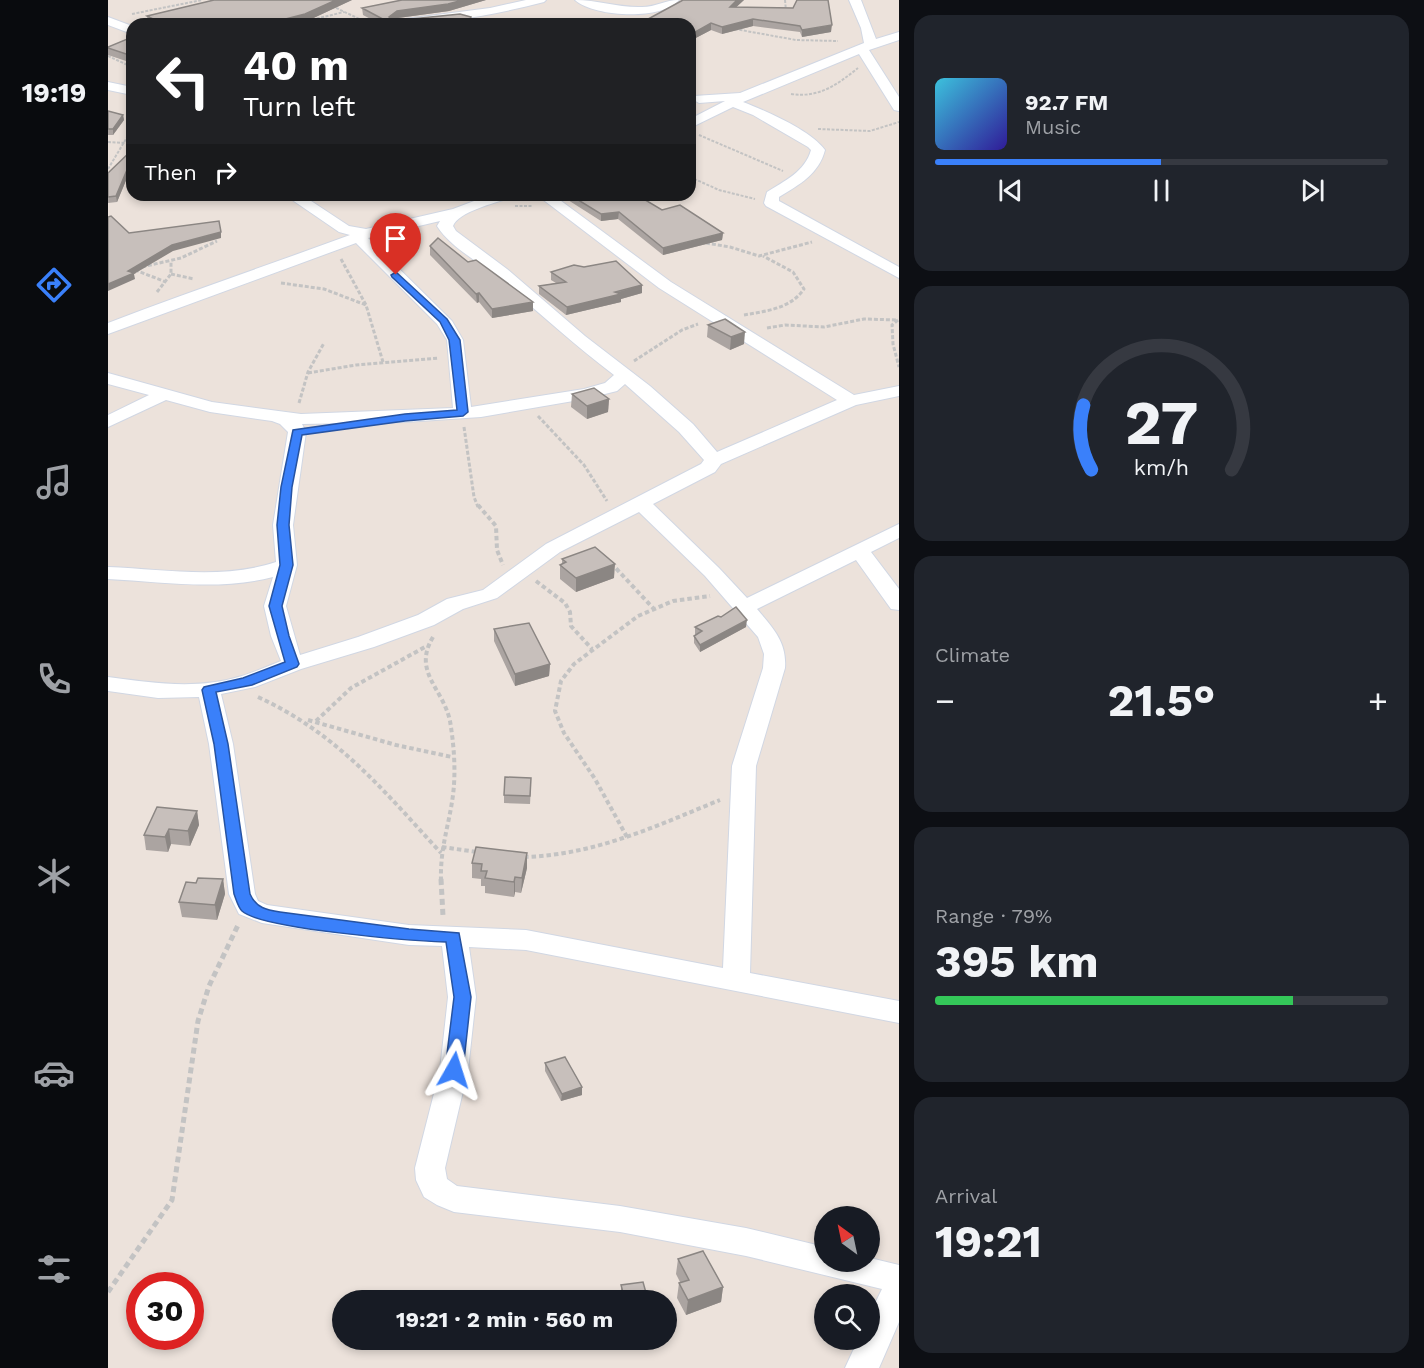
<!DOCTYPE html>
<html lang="en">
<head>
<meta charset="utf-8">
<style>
	body { margin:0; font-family:"Work Sans",sans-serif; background:#20242c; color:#f1f3f6; height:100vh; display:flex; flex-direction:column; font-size:22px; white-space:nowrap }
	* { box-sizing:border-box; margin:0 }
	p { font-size:20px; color:#9ea1a6 }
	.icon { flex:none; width:33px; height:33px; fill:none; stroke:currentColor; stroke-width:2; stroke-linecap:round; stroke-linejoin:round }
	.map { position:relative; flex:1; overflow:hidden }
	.details { display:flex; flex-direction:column; gap:15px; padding:15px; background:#0d0f14; width:525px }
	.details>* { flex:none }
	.banner { position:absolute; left:18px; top:18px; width:570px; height:183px; border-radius:18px; box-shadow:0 3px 9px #0003; background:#202124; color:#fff; overflow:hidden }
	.needle { width:39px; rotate:327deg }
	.buttons { position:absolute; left:706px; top:1206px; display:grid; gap:12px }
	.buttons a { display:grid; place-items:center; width:66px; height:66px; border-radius:50%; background:#171b24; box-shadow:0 3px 9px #0003; font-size:30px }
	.speed { position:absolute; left:18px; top:1272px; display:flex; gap:12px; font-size:30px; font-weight:700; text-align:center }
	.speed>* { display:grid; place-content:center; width:78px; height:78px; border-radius:50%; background:#171b24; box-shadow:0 3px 9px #0003; line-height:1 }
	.speed .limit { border:9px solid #d22; background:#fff; color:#111 }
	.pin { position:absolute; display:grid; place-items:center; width:51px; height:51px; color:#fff; margin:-62px -26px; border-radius:50% 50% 50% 0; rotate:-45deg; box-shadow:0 0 6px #0007 }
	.pin .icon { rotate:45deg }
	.me { position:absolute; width:66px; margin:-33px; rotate:6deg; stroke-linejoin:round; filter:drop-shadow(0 0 4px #0008) }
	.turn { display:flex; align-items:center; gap:21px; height:126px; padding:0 18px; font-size:27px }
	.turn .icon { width:78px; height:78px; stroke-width:2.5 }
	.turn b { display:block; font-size:42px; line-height:51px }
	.then { display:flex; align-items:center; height:57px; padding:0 18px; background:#0003; gap:12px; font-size:22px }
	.big { font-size:45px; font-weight:700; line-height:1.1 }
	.details .tile { flex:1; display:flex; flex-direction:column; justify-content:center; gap:9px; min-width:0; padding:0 21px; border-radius:18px; background:#20242c }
	.details .dial { align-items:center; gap:0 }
	.dial svg { height:156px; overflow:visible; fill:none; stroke:#363941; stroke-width:7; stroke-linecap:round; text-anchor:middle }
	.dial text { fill:#f1f3f6; stroke:none }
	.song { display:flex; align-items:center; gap:18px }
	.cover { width:72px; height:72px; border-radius:9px; background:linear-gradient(135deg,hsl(190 70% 55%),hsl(250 70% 35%)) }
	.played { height:6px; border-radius:3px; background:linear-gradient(90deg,#3a80fa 50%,#363941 50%) }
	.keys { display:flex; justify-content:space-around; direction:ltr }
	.heat { display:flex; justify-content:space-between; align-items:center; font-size:33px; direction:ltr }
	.charge { height:9px; border-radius:4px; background:linear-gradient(90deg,#34c759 79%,#363941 0) }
	.trip { position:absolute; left:224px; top:1290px; width:345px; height:60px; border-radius:30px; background:#171b24; box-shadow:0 3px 9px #0003; font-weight:700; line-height:60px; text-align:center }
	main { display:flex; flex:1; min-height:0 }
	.menu { display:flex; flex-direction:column; width:108px; justify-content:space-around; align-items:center; background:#090b0e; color:#9ea1a6 }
	.menu .icon { width:42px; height:42px }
	.menu .active { color:#3a80fa }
	.menu b { font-size:27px; color:#f1f3f6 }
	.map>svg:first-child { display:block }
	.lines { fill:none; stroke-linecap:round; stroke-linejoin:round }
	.minor-casing { stroke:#d1d7e3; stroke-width:2 }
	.path-far3 { stroke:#c3c3c3; stroke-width:2; stroke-dasharray:3 1.5; stroke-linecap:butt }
	.path-far2 { stroke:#c3c3c3; stroke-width:3; stroke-dasharray:4 2; stroke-linecap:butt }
	.path-far1 { stroke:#c3c3c3; stroke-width:4; stroke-dasharray:4.5 3; stroke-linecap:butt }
	.path { stroke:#c3c3c3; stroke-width:5; stroke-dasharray:6 4; stroke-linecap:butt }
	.minor { fill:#fff; fill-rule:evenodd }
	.wall { fill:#aba4a1 }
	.shaded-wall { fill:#8b8683 }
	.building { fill:#c7bfbb; stroke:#8b8683; stroke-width:1.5 }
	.route { fill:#3a80fa; stroke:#2653a2; stroke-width:1.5 }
</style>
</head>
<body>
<main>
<nav class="menu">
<b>19:19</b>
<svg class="icon active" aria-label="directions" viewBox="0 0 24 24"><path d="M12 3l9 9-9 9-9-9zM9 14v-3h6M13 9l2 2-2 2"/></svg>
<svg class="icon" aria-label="music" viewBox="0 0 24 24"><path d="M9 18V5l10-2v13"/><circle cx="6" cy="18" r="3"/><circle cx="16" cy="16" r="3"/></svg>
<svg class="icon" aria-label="phone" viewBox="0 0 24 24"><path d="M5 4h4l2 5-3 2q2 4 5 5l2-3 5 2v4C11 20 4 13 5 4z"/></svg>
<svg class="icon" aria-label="climate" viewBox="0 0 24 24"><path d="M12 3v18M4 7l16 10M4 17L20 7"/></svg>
<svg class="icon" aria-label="car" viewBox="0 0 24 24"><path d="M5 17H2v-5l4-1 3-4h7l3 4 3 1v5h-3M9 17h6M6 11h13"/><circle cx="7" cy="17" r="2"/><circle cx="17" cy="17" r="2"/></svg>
<svg class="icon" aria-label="filters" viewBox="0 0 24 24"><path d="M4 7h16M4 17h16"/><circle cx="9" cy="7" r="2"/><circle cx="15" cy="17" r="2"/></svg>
</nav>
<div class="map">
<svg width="791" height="1368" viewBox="0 0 791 1368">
	<rect width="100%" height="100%" fill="#ece2db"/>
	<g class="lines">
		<defs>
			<g id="minor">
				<path d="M 418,0 L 438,0 L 436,2 C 386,15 336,24 284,24 L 290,20 L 382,8 Z"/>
				<path d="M 467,0 C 490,0 511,8 534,7 C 548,7 557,0 571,0 C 553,21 486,17 467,0 Z"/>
				<path d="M 741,0 L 753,0 L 768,39 L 791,32 L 791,40 L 761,50 L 791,97 L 791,111 L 786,110 L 751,54 L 635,102 C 658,111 702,130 717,150 C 711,174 691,185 671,197 L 671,201 L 791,267 L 791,278 L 658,206 L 656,203 L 659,192 C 676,181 697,172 703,150 L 700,147 L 645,115 L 625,107 L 582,128 L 582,119 L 617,101 L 591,103 L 584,99 L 586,96 L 632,93 L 756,43 L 753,28 Z"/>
				<polygon points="0,17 24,26 24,34 0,25"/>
				<polygon points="0,82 24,87 24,95 0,90"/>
				<path d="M 177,195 L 194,195 L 241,226 L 258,229 L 345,209 L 382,195 L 403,195 L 401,198 C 387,203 350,212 345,226 L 348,231 L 399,269 L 477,336 L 542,386 L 585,424 L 609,452 L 729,400 L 551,288 L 429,195 L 445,195 L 563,282 L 746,395 L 791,386 L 791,396 L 748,405 L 613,464 L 607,472 L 545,504 L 611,568 L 639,598 L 791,524 L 791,538 L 763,552 L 791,589 L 791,610 L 783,609 L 748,560 L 649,609 C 665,628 679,642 677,668 L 648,766 L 642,973 L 791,1001 L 791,1023 L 418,950 L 361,947 L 368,997 L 360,1070 L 337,1168 L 339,1179 L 349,1186 L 512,1206 L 638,1228 L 717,1247 L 717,1262 L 762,1262 L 762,1258 L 791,1265 L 791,1322 L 771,1368 L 737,1368 L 750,1340 L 762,1340 L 762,1314 L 774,1289 L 638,1256 L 512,1232 L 346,1212 L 329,1205 L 316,1197 L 308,1180 L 307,1168 L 332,1070 L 340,997 L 334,946 L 301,945 L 154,923 L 131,914 L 121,894 L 101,744 L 91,697 L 50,698 L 0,691 L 0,677 C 44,683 90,690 134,676 C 147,672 160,666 173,661 L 163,636 L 156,606 L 165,577 C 111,591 55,582 0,579 L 0,567 C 56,569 114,580 168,562 L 165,525 L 180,432 L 172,424 L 164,421 L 102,412 L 58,400 L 0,427 L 0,415 L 41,395 L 0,384 L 0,373 L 104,402 L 193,414 L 345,408 L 339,340 L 329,324 L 248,243 L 0,334 L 0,323 C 80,292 161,265 242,235 L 231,232 ZM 332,221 L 329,226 C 343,248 369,260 389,277 C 428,310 465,344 506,375 L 497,383 L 476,389 L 363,407 L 355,340 L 344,321 L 260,238 ZM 517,384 L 571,432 L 596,460 L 593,464 L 438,544 L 375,590 L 339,599 L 310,615 L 250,637 L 192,655 L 178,606 L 189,565 L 185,525 L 198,432 L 194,424 L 297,422 L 373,417 L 477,399 L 509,391 ZM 531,512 L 597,576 L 650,637 L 656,654 L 655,668 L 624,766 L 615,968 L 418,930 L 301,925 L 159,905 L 150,901 L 147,894 L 125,744 L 113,694 L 147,687 L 193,669 L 266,647 L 326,625 L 355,609 L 389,598 L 452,552 Z"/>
			</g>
		</defs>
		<!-- minor casing -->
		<use href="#minor" class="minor-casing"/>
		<!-- path-far3 -->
		<g class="path-far3">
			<polyline points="677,0 678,11"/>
			<polyline points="224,6 262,24"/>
			<polyline points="24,14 94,0"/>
			<polyline points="191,22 201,23"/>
			<polyline points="201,23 207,19 236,12"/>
			<polyline points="627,29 688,40 730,41"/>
			<polyline points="0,56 24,67"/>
			<path d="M 683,94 C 711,98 729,85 750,68"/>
			<polyline points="710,129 762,131 791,122"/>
			<polyline points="591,135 675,171"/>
			<polyline points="0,142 17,143"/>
			<polyline points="0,169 24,129"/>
			<polyline points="582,177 611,190 647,199"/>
			<polyline points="407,206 424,206"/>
		</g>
		<!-- path-far2 -->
		<g class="path-far2">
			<polyline points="598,243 622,247 651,256 704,242"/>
			<polyline points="233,259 258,305 275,362"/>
			<polyline points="34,267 73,258 109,241"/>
			<polyline points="27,270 58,282"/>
			<polyline points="63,274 86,279"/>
			<polyline points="173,283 216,289 258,305"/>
			<polyline points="49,292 63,274 63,262"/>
			<path d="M 636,315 C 658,311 682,309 696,289 L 685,272 L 655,256"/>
			<polyline points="790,320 784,325 785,344 791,367"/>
			<polyline points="659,328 677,325 716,327 756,319 790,320"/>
			<polyline points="526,361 574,330 590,324"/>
			<polyline points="200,373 248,365 331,358"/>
			<polyline points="191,403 200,372 216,343"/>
			<polyline points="430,416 476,465 499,501"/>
			<polyline points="356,427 366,497 370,507"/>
		</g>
		<!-- path-far1 -->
		<g class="path-far1">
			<polyline points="370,505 388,526 389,550 395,565"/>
			<polyline points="503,563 545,608"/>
			<polyline points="428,581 457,603 462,612 463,626 484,649"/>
			<path d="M 325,637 C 304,672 335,688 342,721 C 346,745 348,771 345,795 C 341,826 332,847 333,881"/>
			<path d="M 150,697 C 230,734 275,790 333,853"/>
			<polyline points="200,720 288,745 344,757"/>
			<polyline points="208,721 243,688 317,647"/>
			<polyline points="519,837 487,779 456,733 447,711 453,681 466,664 530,616 565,601 602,596"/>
			<polyline points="334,847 369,852"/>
			<path d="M 416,857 C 487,855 548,826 612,800"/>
		</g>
		<!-- path -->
		<g class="path">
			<polyline points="333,879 335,916"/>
			<polyline points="0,1292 64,1200 90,1021 101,986 131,923"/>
		</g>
		<!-- minor -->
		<use href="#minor" class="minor"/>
	</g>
	<!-- wall -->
	<g class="wall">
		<polygon points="106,0 244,0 197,22 188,24 40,24 39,16"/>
		<polygon points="294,0 378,0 341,11 290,18 288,19 363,17 363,24 272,24 255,15 254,8"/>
		<polygon points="575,0 636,0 628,7 723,32 694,37 692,32 645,26 614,34 603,30 582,41 582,24"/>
		<polygon points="24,37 24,63 0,55 0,47"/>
		<polygon points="0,111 15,115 16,120 5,135 0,135"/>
		<polygon points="24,150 24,166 9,202 0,203 0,173"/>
		<polygon points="460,195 529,195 554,210 615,233 614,240 555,255 510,219 493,221 460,200"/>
		<polygon points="322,246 360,262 425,311 384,318 371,302 369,303 322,255"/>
		<polygon points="443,272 534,285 534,293 513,299 513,302 458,315 431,294 431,286 448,283 443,280"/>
		<polygon points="600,325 636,344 622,350 599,337"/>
		<polygon points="464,394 501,399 500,412 479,419 463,407"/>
		<polygon points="454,559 506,578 468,592 452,579 452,565 454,564"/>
		<polygon points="613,617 638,627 592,652 586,643 586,636 588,635 587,634 587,627"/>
		<polygon points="386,629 442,664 441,676 407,686 386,641"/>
		<polygon points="423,786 422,804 396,803 396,795"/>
		<polygon points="89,811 91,825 82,846 63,844 60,852 38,850 36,835"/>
		<polygon points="419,853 419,868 413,893 407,892 406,897 377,893 377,886 373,886 373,879 364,878 364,863"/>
		<polygon points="115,879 117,894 109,920 74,917 71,902 88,883"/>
		<polygon points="437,1063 474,1087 474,1095 453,1101 437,1071"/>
		<polygon points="570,1259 615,1287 613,1302 578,1315 569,1298 571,1283 572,1282 568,1274"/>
		<polygon points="513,1285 540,1300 514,1300 513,1293"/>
	</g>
	<!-- shaded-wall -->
	<g class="shaded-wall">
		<polygon points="228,0 244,0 197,22 188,24 158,24"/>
		<polygon points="355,0 378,0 341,11 290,18 282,24 281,17 289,11"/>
		<polygon points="629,0 636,0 621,14 622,7"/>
		<polygon points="645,19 645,26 614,34 614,27"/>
		<polygon points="603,23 603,30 582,41 582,35"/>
		<polygon points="724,25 723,32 694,37 694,30"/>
		<polygon points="15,115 16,120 5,135 5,129"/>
		<polygon points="24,158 24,166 9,202 8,196"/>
		<polygon points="511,212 510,219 493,221 493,214"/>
		<polygon points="113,232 113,238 65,251 26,274 27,279 0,291 0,284 20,271 64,245"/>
		<polygon points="615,233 614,240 555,255 555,248"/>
		<polygon points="534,285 534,293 513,299 513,302 458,315 459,307"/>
		<polygon points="371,293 371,302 369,303 368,294"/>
		<polygon points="425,302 425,311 384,318 384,309"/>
		<polygon points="637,332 636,344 622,350 623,337"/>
		<polygon points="501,399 500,412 479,419 479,406"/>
		<polygon points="507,564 506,578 468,592 468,578"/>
		<polygon points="639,620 638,627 592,652 592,645"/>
		<polygon points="442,664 441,676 407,686 407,674"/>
		<polygon points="89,811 91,825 82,846 80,831"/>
		<polygon points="61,829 63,844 60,852 57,837"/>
		<polygon points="419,853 419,868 413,893 414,878"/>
		<polygon points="407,877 407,892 406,897 406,882"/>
		<polygon points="115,879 117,894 109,920 107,905"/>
		<polygon points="474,1087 474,1095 453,1101 454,1094"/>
		<polygon points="615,1287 613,1302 578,1315 580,1300"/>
	</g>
	<!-- building -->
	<g class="building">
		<polygon points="106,0 228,0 197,14 158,24 54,24 55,24 39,16"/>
		<polygon points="294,0 355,0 340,4 289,11 281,17 284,19 303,19 352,14 363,17 360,24 284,24 254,8"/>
		<polygon points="575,0 629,0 622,7 685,8 689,0 720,0 724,25 694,30 692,26 645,19 614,27 603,23 582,35 582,24 531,24"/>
		<polygon points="24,37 24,56 0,48 0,47"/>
		<polygon points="0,111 15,115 5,129 0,129"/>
		<polygon points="24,150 24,158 8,196 0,197 0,173"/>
		<polygon points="462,195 529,195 554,210 572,205 615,233 555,248 511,212 493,214"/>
		<polygon points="3,216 21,233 111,221 113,232 64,245 20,271 26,273 0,284 0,217"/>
		<polygon points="330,238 360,262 368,260 425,302 384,309 371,293 368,294 322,246"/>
		<polygon points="508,261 534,285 507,292 513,294 459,307 431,286 458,282 443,272 466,265 476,267"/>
		<polygon points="617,319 637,332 623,337 600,325"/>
		<polygon points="486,388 501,399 479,406 464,394"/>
		<polygon points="487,547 507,564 468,578 452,565 458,562 454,559"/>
		<polygon points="628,607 639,620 592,645 586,636 594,631 587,627 610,616 613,617"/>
		<polygon points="421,623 442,664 407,674 386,629"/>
		<polygon points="397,777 423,778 422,796 396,795"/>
		<polygon points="49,807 89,811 80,831 61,829 57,837 36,835"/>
		<polygon points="368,847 419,853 414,878 407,877 406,882 377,878 379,871 373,871 374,864 364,863"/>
		<polygon points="90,878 115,879 107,905 71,902 78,882 88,883"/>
		<polygon points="457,1057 474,1087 454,1094 437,1063"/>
		<polygon points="595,1251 615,1287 580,1300 571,1283 581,1280 570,1259"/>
		<polygon points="535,1282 540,1300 517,1300 513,1285"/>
	</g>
	<!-- route -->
	<path class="route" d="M 288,272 L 339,319 L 352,340 L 360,412 L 355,416 L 297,421 L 194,435 L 184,487 L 181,525 L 185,565 L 174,606 L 181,636 L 191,664 L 189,667 L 144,685 L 108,692 L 120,744 L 142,894 C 148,908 159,910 172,912 L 301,929 L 351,933 L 363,997 L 355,1070 L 352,1074 L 346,1076 L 340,1074 L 337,1070 L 346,997 L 338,942 C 306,941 153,929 134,911 C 130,907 128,899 126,894 L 106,744 L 94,690 L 96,687 L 135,678 L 177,662 L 161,606 L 172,565 L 169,525 L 173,487 L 185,430 L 297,414 L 349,410 L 341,340 L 332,322 L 284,277 L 283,275 Z"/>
</svg>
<div class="buttons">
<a><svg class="needle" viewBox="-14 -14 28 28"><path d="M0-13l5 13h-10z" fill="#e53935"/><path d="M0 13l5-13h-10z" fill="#9ea1a6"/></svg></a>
<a><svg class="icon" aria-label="search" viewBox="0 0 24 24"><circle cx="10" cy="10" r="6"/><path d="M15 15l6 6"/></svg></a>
</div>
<div class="speed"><div class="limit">30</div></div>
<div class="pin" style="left:288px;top:275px;background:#d93025"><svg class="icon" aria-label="arrive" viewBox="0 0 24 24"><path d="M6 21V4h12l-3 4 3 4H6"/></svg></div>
<svg class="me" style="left:346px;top:1070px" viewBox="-20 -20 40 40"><path d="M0-17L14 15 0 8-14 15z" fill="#3a80fa" stroke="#fff" stroke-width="4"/></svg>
<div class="trip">19:21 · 2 min · 560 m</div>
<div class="banner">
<div class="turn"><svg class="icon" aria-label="left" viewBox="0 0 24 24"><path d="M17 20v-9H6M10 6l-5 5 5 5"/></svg><div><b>40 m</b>Turn left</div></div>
<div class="then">Then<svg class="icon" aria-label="right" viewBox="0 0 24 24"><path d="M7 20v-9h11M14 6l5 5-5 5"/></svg></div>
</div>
</div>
<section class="details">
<div class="tile">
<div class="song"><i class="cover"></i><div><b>92.7 FM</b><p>Music</p></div></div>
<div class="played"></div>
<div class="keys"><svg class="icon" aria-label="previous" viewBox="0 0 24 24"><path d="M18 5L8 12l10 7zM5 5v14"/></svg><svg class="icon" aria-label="pause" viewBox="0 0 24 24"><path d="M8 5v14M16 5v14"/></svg><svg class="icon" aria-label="next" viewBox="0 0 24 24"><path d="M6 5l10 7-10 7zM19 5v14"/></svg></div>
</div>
<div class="tile dial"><svg viewBox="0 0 100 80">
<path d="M14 69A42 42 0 1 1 86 69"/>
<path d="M14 69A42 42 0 0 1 10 36" stroke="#3a80fa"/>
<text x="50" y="56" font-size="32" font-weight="700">27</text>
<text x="50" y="72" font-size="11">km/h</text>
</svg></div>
<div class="tile"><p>Climate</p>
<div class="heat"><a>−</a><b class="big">21.5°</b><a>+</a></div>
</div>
<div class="tile"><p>Range · 79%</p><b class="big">395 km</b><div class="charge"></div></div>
<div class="tile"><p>Arrival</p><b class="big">19:21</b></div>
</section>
</main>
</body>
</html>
